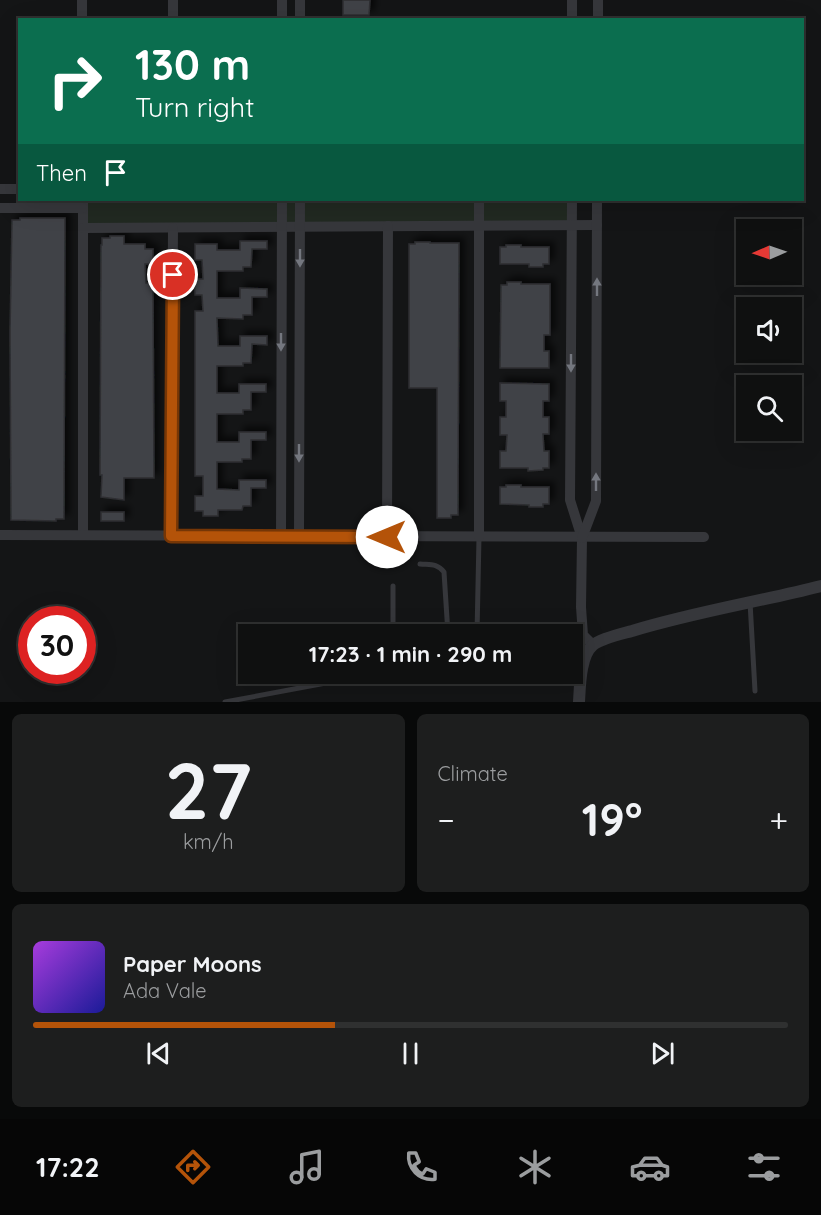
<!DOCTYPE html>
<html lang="en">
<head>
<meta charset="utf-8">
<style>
	body { margin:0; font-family:Quicksand,sans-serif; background:#1d1e1e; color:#f1f3f6; height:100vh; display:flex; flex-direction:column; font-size:22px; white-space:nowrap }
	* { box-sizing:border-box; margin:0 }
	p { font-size:20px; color:#9b9d9f }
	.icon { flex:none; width:33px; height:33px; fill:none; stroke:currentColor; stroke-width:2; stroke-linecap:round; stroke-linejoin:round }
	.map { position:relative; height:702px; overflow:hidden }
	.sheet { display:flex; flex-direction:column; gap:12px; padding:12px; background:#080909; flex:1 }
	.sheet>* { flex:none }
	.guide { position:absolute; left:18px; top:18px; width:786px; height:183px; border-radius:0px; box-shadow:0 6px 24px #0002,0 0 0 2px #2f3030; background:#0b6e4f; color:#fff; overflow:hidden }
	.needle { width:39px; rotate:268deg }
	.fabs { position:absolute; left:736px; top:219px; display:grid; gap:12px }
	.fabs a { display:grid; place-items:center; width:66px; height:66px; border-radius:0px; background:#0f1010; box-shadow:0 6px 24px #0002,0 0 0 2px #2f3030; font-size:30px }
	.speed { position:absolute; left:18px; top:606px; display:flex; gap:12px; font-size:30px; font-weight:700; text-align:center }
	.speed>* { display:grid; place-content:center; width:78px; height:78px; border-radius:50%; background:#0f1010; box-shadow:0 6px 24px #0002,0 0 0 2px #2f3030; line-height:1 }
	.speed .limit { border:9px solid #d22; background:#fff; color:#111 }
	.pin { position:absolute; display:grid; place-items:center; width:51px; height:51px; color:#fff; margin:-26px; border:3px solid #fff; border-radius:50%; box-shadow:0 2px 6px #0007 }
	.me { position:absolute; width:66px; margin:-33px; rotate:270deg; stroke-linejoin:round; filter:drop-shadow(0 0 4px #0008) }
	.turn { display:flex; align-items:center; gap:21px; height:126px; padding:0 18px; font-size:27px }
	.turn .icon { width:78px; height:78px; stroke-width:2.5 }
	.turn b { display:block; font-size:42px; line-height:51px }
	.then { display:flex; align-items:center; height:57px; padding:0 18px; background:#0003; gap:12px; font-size:22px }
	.big { font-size:45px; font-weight:700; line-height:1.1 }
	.sheet .tile { flex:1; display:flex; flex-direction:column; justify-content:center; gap:9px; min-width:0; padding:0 21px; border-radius:9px; background:#1d1e1e }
	.sheet .dial { align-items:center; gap:0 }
	.dial b { font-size:78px; line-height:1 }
	.song { display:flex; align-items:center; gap:18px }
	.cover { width:72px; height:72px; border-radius:9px; background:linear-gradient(135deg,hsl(280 70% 55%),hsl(240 70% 35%)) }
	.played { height:6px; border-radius:3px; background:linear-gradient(90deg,#b45309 40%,#2f3030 40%) }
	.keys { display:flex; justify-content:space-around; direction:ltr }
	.heat { display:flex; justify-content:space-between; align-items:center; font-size:33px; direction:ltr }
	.sheet .tiles { flex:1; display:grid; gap:12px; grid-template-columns:1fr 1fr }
	.tile:last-child { grid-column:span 2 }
	.trip { position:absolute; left:238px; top:624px; width:345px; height:60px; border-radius:0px; background:#0f1010; box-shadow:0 6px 24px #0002,0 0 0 2px #2f3030; font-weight:700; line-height:60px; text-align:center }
	.dock { display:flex; height:96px; justify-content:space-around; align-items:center; background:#060606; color:#9b9d9f }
	.dock .icon { width:42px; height:42px }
	.dock .current { color:#b45309 }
	.dock b { font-size:27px; color:#f1f3f6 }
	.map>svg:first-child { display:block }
	.green { fill:#212921 }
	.building { fill:#414246; stroke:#2e2f32; stroke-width:1.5; filter:url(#shadow) }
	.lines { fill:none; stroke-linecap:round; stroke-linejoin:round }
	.service { stroke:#36373b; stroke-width:5 }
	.minor { stroke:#36373b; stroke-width:10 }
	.tertiary { stroke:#36373b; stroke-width:12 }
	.oneway { fill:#74777f }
	.route-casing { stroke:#753606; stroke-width:15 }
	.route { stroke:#b45309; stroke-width:10 }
</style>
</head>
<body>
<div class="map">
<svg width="821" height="702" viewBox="0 0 821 702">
	<defs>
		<filter id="shadow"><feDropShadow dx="5" dy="-5" stdDeviation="3" flood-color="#0009"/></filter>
	</defs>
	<rect width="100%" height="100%" fill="#141516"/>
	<!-- green -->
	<polygon class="green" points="83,200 572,200 572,225 83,228"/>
	<!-- building -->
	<g class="building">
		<polygon points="343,0 370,0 369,15 343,15"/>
		<polygon points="20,218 65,218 64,519 56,519 56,521 11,520 10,332 12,220 20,220"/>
		<polygon points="110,236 124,236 124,244 145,244 145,249 153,249 153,264 145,264 146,283 153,283 154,478 124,478 124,500 101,497 102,475 100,475 101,245 102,245 102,238 110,238"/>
		<polygon points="240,241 267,241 267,249 252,249 251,267 243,267 243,271 217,271 217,298 240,298 240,288 267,289 267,297 252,297 252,315 243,315 243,319 217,318 218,346 240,346 240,336 267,336 267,345 252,344 251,363 243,363 243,366 217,366 217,393 239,393 239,384 266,384 266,392 251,392 251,410 243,410 243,414 217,414 217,442 239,442 239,432 266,432 266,440 251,440 251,459 242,459 242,462 217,462 217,489 239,490 239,480 266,480 266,488 251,488 251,506 243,506 242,510 218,510 218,516 203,516 203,511 195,511 195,496 203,496 203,476 195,476 195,311 203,311 202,295 195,295 194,279 203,279 202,260 195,260 195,244 217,244 217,250 240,250"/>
		<polygon points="415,242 430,242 430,243 459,243 458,515 451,515 451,518 437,518 437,388 409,388 409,244 415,244"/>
		<polygon points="506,245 521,245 521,247 549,247 549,264 543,264 543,267 529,267 529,264 500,264 500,247 506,247"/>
		<polygon points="507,282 521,282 521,284 550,284 550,335 544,335 544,351 549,351 549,368 500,368 501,285 507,285"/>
		<polygon points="500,383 549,384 549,401 543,401 543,417 549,417 549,434 543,434 544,451 549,451 549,468 543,468 543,470 528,471 528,468 500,468 500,451 506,451 507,435 500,435 500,417 506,417 506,401 500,401"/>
		<polygon points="506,485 521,485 521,487 549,487 549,504 543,504 543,507 529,507 529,505 500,504 500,487 506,487"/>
		<rect x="101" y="512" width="23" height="9"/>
	</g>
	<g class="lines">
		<!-- service -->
		<g class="service">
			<path d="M 420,564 C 430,565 437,563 444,572 L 448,634"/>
			<polyline points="750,602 755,691"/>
			<polyline points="393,634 393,586"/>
			<polyline points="477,634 479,537"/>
			<polyline points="225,702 374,674"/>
		</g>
		<!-- minor -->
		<g class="minor">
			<polyline points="82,0 82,20"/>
			<polyline points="173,0 173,20"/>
			<polyline points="282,20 282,0"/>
			<polyline points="300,20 300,0"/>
			<polyline points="572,20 572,0"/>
			<polyline points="598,20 598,0"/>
			<polyline points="0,189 20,189"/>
			<polyline points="83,200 83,535"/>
			<polyline points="572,200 570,500 582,538 581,607 583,635 593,645"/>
			<polyline points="0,208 83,208"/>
			<polyline points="83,228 597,225"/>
			<polyline points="0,535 704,537"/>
			<polyline points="171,536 173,228"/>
			<polyline points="281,536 282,200"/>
			<polyline points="299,536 300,200"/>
			<polyline points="387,537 388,226"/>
			<polyline points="479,537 479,200"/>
			<polyline points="582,538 596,501 597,200"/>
		</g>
		<!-- tertiary -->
		<path class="tertiary" d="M 579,702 C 580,686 580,656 593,645 C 602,638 621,634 632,631 C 694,612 758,602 821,586"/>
	</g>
	<!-- one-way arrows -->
	<defs><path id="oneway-solid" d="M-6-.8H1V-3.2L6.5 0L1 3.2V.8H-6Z" transform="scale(1.5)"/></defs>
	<g class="oneway">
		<use href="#oneway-solid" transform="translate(300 258) rotate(90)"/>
		<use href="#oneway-solid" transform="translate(597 287) rotate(-90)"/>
		<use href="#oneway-solid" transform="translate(281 342) rotate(90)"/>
		<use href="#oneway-solid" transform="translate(571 363) rotate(90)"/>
		<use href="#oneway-solid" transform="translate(299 453) rotate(90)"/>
		<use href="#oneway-solid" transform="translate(596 482) rotate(-90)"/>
	</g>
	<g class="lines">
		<defs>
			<polyline id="route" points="173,275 171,536 387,537"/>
		</defs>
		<!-- route casing -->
		<use href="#route" class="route-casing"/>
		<!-- route -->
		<use href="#route" class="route"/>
	</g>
</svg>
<div class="fabs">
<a><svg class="needle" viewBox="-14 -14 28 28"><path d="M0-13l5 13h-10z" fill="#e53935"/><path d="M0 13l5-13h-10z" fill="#9b9d9f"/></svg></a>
<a><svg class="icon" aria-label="sound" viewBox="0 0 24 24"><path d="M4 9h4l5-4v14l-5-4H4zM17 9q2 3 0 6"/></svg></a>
<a><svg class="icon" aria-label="search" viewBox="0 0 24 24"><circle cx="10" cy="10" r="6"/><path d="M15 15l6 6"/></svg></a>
</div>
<div class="speed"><div class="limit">30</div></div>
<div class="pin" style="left:173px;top:275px;background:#d93025"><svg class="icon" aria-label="arrive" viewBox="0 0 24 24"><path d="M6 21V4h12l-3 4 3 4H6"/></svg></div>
<svg class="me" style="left:387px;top:537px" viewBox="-20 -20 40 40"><circle r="19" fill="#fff"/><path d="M0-13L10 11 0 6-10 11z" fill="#b45309"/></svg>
<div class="trip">17:23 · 1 min · 290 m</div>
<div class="guide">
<div class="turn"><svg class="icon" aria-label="right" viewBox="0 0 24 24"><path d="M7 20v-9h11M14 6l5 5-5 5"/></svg><div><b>130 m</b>Turn right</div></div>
<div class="then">Then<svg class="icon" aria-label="arrive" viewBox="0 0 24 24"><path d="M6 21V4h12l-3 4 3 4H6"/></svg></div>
</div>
</div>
<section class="sheet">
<div class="tiles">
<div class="tile dial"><b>27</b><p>km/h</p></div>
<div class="tile"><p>Climate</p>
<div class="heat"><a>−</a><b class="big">19°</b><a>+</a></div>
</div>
<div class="tile">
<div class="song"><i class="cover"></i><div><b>Paper Moons</b><p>Ada Vale</p></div></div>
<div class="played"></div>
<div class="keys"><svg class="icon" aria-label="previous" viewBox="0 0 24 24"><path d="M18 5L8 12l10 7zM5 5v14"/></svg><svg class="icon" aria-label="pause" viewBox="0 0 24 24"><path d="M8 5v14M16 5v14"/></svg><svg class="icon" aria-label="next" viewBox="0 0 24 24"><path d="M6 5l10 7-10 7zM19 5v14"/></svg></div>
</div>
</div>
</section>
<nav class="dock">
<b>17:22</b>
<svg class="icon current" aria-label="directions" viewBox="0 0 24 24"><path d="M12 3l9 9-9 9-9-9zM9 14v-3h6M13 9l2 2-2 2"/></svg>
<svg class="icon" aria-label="music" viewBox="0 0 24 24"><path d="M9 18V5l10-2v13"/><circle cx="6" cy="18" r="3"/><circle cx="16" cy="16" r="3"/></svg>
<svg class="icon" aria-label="phone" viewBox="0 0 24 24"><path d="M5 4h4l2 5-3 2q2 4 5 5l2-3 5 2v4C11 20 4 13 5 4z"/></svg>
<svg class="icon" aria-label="climate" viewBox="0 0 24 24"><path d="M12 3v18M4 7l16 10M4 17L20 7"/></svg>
<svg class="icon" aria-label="car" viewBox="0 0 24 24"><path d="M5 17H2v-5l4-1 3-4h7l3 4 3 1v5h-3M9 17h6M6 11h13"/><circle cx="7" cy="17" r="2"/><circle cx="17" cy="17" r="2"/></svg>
<svg class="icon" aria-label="filters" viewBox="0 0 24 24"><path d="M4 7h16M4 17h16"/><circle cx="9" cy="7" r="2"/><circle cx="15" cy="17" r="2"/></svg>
</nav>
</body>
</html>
